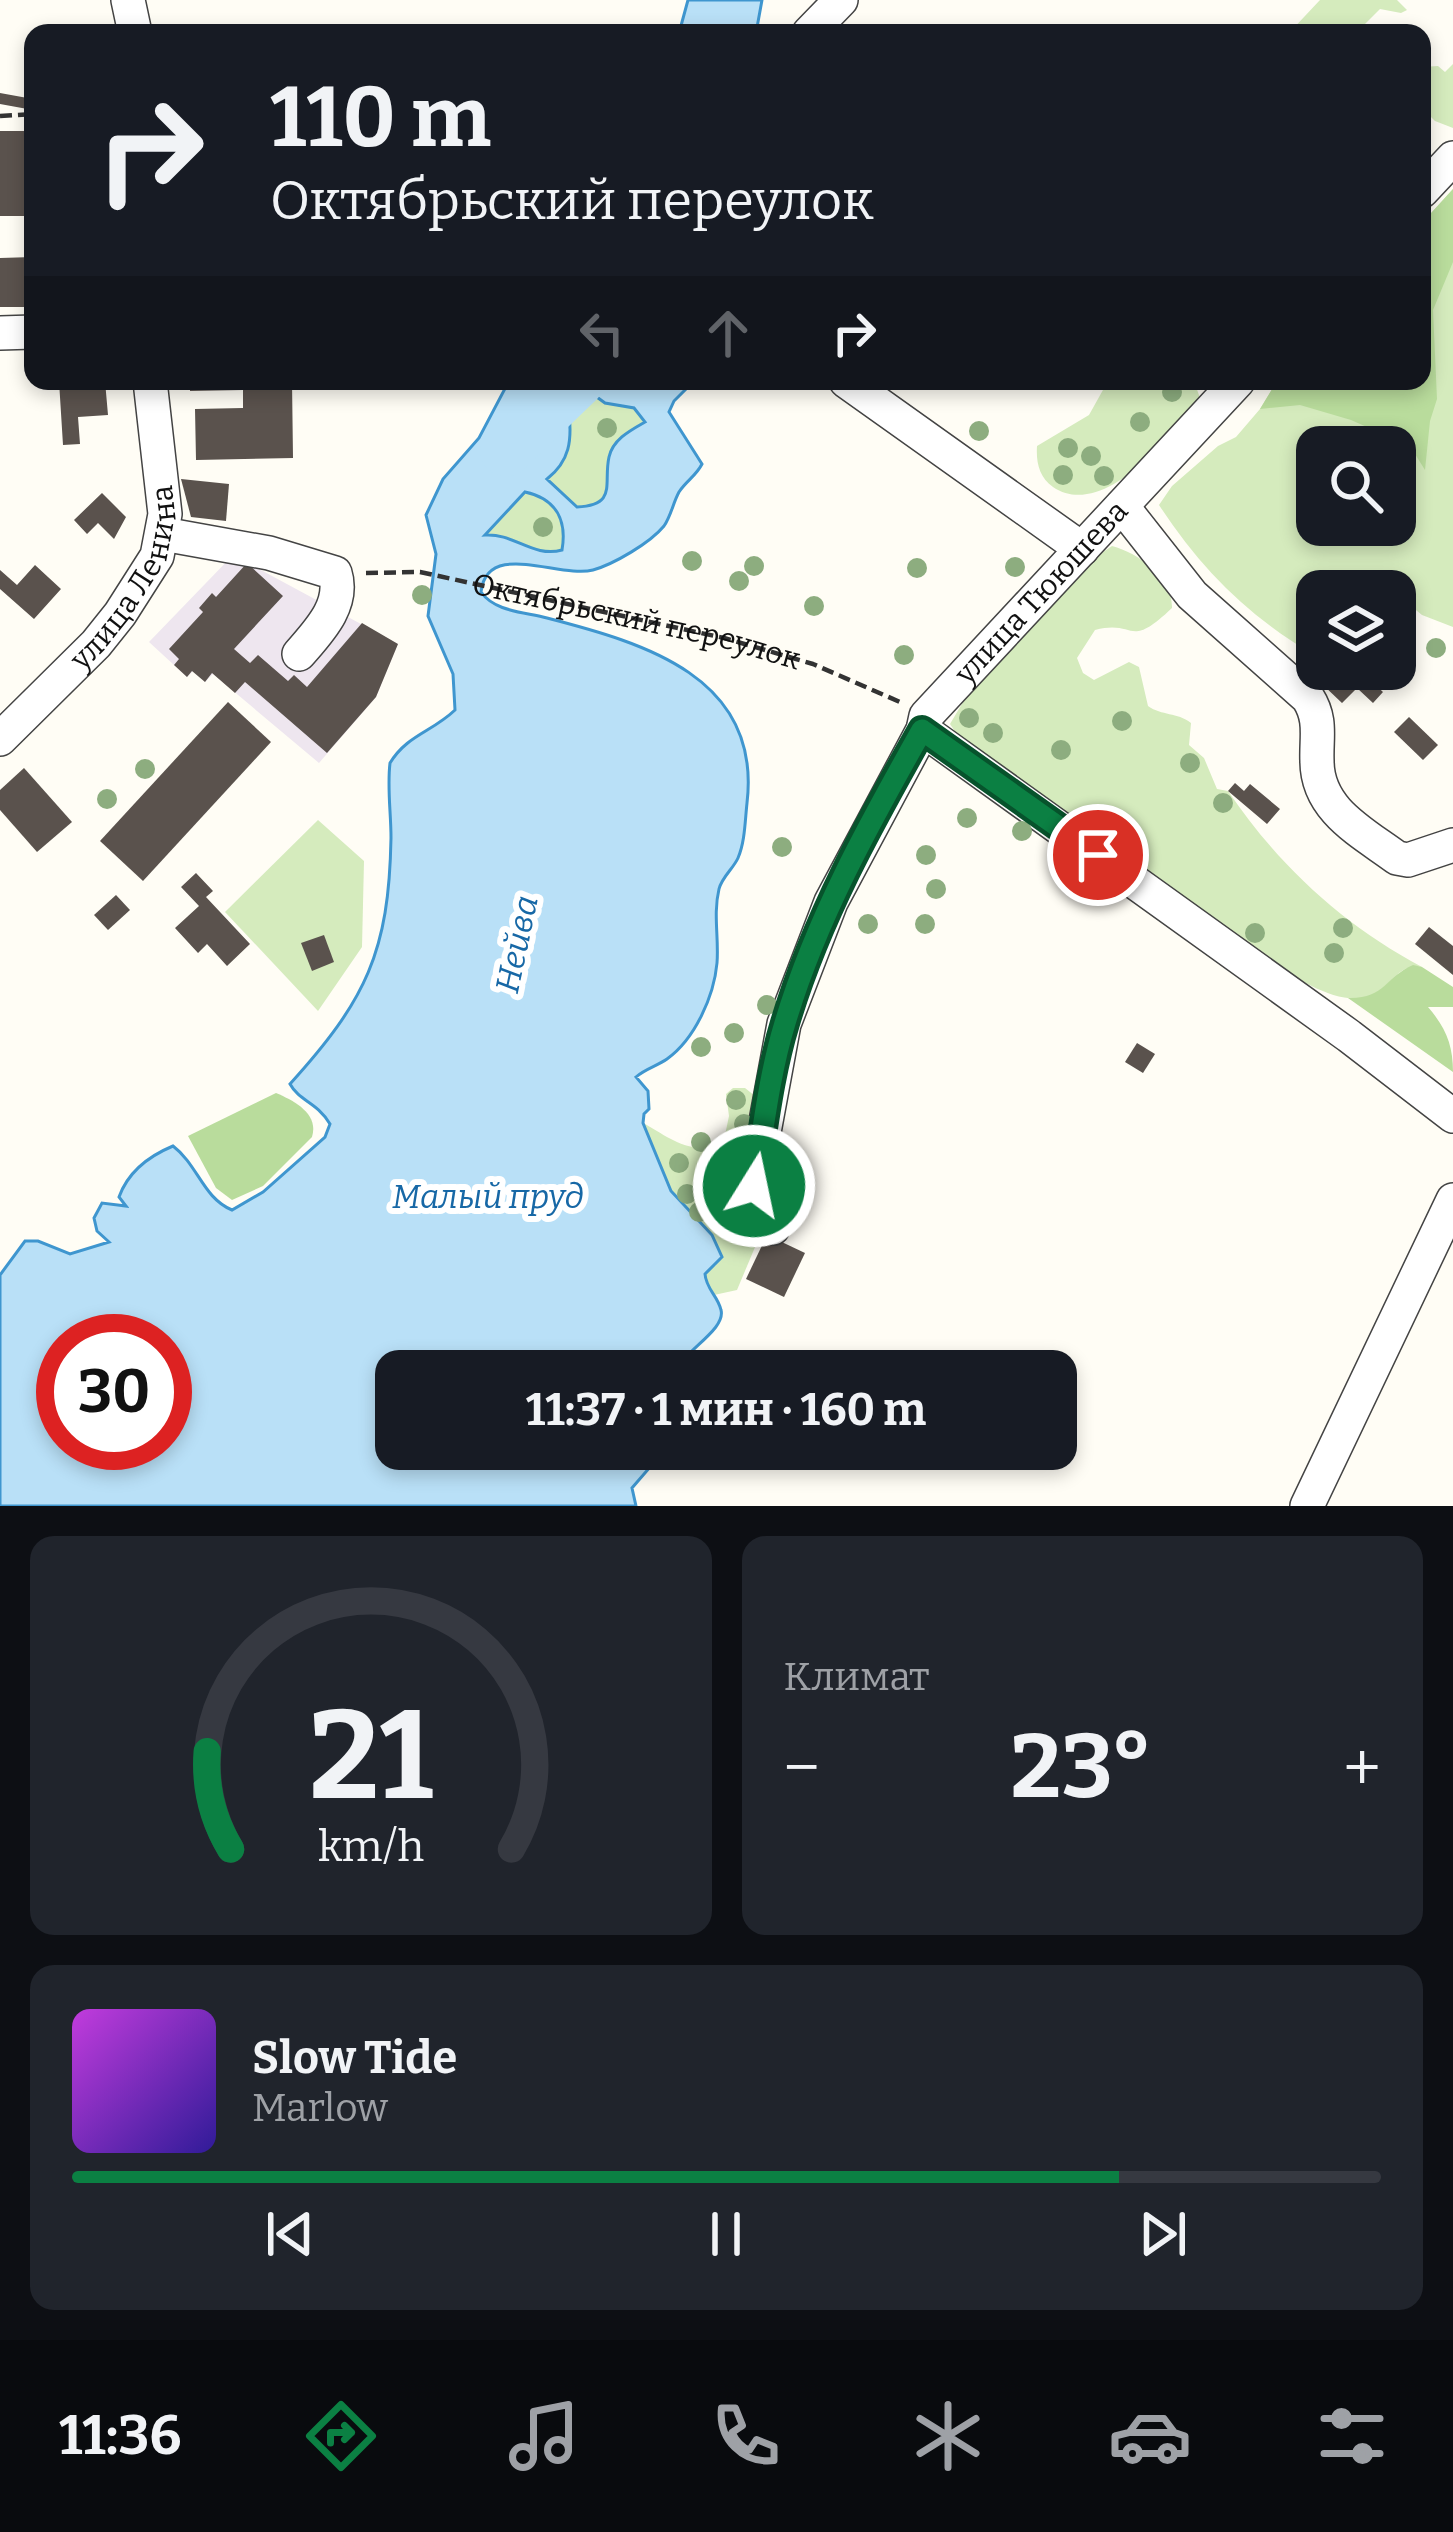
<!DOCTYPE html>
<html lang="ru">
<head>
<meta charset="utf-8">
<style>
	body { margin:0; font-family:Bitter,serif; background:#20242c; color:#f1f3f6; height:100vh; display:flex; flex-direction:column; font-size:45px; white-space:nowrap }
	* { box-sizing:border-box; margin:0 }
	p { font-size:39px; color:#9ea1a6 }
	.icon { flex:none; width:66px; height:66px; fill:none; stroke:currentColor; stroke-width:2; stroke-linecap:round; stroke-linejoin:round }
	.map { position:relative; height:1506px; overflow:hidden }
	.drawer { display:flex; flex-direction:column; gap:30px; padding:30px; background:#0d0f14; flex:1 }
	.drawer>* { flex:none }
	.hud { position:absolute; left:24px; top:24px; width:1407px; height:366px; border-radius:24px; box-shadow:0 6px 18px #0003; background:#171b24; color:#f1f3f6; overflow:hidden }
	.buttons { position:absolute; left:1296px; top:426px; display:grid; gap:24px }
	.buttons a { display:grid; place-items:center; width:120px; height:120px; border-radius:24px; background:#171b24; box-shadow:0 6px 18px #0003; font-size:60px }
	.speed { position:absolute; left:36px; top:1314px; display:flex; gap:24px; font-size:60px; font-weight:700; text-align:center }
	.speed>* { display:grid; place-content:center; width:156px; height:156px; border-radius:50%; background:#171b24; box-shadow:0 6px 18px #0003; line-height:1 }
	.speed .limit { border:18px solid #d22; background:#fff; color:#111 }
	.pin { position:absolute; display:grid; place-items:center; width:102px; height:102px; color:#fff; margin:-51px; border:6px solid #fff; border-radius:50%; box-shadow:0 3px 12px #0007 }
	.me { position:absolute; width:132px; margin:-66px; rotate:10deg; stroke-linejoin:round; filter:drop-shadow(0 0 9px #0008) }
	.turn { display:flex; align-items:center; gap:42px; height:252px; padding:0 48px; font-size:54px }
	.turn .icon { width:156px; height:156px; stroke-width:2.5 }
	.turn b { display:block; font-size:84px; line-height:102px }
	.lanes { display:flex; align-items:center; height:114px; padding:0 48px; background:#0003; justify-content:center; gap:60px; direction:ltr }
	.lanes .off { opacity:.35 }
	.big { font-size:90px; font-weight:700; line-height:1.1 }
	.drawer .card { flex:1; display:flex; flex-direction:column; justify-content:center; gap:18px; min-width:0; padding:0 42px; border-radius:24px; background:#20242c }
	.drawer .dial { align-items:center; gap:0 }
	.dial svg { height:312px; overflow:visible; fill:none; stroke:#363941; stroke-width:7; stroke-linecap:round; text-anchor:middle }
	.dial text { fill:#f1f3f6; stroke:none }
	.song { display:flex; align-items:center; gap:36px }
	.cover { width:144px; height:144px; border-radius:18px; background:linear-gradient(135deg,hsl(290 70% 55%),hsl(250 70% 35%)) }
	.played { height:12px; border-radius:6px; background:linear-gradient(90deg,#0b8043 80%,#363941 80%) }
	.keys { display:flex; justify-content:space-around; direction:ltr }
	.heat { display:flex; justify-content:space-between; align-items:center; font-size:66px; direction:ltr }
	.drawer .tiles { flex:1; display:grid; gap:30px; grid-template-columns:1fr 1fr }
	.card:last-child { grid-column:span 2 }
	.trip { position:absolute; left:375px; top:1350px; width:702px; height:120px; border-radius:24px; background:#171b24; box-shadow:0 6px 18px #0003; font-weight:700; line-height:120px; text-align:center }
	.menu { display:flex; height:192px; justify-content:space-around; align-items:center; background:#090b0e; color:#9ea1a6 }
	.menu .icon { width:84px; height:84px }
	.menu .selected { color:#0b8043 }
	.menu b { font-size:54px; color:#f1f3f6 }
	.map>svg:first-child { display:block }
	.industrial { fill:#eee6ef }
	.green { fill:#d5ebbd; fill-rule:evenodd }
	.forest { fill:#b9dc9c }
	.water { fill:#b9e0f7; stroke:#3f96cf; stroke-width:3; fill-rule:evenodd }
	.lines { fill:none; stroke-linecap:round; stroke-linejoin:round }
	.river { stroke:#b9e0f7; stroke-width:51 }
	.building { fill:#5a524d }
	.minor-casing { stroke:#444; stroke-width:36 }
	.path { stroke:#333; stroke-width:4.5; stroke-dasharray:12 6; stroke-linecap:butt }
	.minor { stroke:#fff; stroke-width:33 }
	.tree { fill:#8dad7f }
	.route-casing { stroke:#07532c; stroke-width:30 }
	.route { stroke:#0b8043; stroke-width:21 }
	.labels { text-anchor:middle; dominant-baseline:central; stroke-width:12; stroke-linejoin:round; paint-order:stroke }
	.street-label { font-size:30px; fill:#111; stroke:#fff }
	.water-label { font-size:33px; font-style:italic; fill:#1768a6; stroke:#fff }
</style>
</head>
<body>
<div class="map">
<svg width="1453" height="1506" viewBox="0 0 1453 1506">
	<rect width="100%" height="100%" fill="#fffdf5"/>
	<!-- industrial -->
	<polygon class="industrial" points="233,555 398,644 376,697 319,763 213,674 205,682 193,671 187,677 149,642"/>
	<!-- green -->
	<g class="green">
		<polygon points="1320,0 1397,0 1407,10 1401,13 1380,9 1356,33 1289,33"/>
		<polygon points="1453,64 1453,128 1435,121 1422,108 1422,67 1438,66 1445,72"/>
		<path d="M 1453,189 L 1453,627 L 1422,615 L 1389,588 L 1317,591 L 1317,653 L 1314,655 C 1249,617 1200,568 1159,505 L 1172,486 L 1218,446 L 1236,437 L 1260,409 L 1277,381 L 1422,381 L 1422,223 ZM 1317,447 L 1395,447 L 1395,525 L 1317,525 Z"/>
		<path d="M 1108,381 L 1194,381 L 1200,398 C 1173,436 1103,521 1053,487 C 1039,477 1036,462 1037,446 L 1089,415 Z"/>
		<path d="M 594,395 L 605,403 L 634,408 L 646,422 C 632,430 613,439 609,456 C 603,484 618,505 577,507 L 547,478 L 557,471 L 569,413 L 552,397 Z"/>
		<path d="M 524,492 C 559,498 566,519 562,550 C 533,558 513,532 483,536 Z"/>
		<path d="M 1112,546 C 1139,553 1173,578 1172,608 C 1127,651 1137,619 1095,630 L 1077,658 L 1083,673 L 1094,680 L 1129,662 L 1139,667 L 1148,706 C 1162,716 1177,712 1191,723 L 1189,745 L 1204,758 L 1217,789 L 1228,791 C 1278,865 1343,925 1422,967 C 1396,962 1390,991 1367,997 C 1334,1006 1290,973 1262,958 L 958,736 L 950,724 L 969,692 L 1100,554 Z"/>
		<polygon points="318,820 364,861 362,947 318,1011 225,912"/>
		<path d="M 733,1088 L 745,1088 L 755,1096 L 758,1240 L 737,1290 L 714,1295 L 705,1284 L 705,1273 L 716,1265 L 712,1235 L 671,1191 L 643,1123 C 669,1137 699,1163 725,1135 L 729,1116 L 726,1094 Z"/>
	</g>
	<!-- forest -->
	<g class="forest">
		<polygon points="1453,189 1453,262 1433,310 1437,399 1430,421 1425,470 1410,446 1351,420 1300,405 1260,409 1277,381 1422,381 1422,223"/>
		<path d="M 1413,965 L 1422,967 L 1453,987 L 1453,1007 L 1428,1007 C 1446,1028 1453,1045 1453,1072 L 1348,998 C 1385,999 1385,977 1413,965 Z"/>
		<path d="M 276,1093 C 295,1101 319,1114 312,1137 L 263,1186 L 232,1200 L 216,1188 L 188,1136 Z"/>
	</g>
	<!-- water -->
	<g class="water">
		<polygon points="688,0 762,0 756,33 679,33"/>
		<path d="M 509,381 L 694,381 L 674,401 L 669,412 L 702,464 C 696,476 686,481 679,492 C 673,503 671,516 664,526 C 650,543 614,564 593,570 C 560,579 487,539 481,592 C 495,612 525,612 547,618 C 644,643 762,677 747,803 C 745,821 745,842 738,858 C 733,869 722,877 719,889 C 713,914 719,938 717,963 C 714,996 695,1039 667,1059 C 657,1066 645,1069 636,1077 L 648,1091 L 649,1109 L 644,1114 L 643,1123 L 671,1191 L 712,1235 L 722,1257 L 705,1274 C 706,1289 718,1296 721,1310 C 726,1329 687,1349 675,1371 L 396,1371 L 396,1449 L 652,1449 L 651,1466 L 632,1488 L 636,1506 L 0,1506 L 0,1275 L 25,1241 L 38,1241 L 70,1254 L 109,1242 L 97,1231 L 94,1218 L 102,1203 L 126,1206 L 119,1197 C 128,1172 149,1156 173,1146 C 198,1165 203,1198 232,1210 L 263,1192 L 325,1137 L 330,1124 C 316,1101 300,1102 290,1084 C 366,1000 389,952 391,838 C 391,812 387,788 390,763 C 407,735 432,732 455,710 L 453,674 L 428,616 L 436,554 L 426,515 L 443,479 L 479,438 ZM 594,395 L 605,403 L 634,408 L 645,422 C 631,430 613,439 609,457 C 603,484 618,505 577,507 L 547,479 C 570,461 572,440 569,413 L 553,398 ZM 525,492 C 557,499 567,521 562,550 C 533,558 514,533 485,535 ZM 63,1341 L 165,1341 L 165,1443 L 63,1443 Z"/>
	</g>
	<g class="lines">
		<!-- river -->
		<polyline class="river" points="506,451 579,381"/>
	</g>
	<!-- building -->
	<g class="building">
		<polygon points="0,93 33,99 33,110 0,104"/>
		<polygon points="0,131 33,131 33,176 26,176 25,216 0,216"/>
		<polygon points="33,257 33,307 0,307 0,258"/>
		<polygon points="59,381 105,381 108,415 78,417 80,444 63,445"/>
		<polygon points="190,381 292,381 293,458 196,460 195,409 243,408 243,390 190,391"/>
		<polygon points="181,479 229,484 226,521 191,517"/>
		<polygon points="102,493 126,517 114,539 98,523 87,534 74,520"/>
		<polygon points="247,563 283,596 234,649 250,663 258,655 288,681 294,675 307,687 362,623 398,644 376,697 327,753 245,682 235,693 212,673 205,682 192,671 187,677 174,665 179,659 169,649 203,612 199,608 212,593 216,597"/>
		<polygon points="35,565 61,589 34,619 0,589 0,570 17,585"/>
		<polygon points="1333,669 1358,669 1383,692 1373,703 1357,688 1342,703 1321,683"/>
		<polygon points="228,702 271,742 143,881 100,841"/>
		<polygon points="1409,717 1438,745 1423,760 1394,732"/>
		<polygon points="24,768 72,822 37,852 0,810 0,790"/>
		<polygon points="1235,783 1244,791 1250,784 1280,809 1267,824 1228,791"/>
		<polygon points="196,873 213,891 206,897 250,944 227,966 207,944 198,953 175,928 199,906 181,887"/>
		<polygon points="116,895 130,910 108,930 94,915"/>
		<polygon points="1429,927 1453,946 1453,975 1415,944"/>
		<polygon points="324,935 334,962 312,971 301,943"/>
		<polygon points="1137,1043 1155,1054 1143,1073 1125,1062"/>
		<polygon points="767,1235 805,1253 784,1297 746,1279"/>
	</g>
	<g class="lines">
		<defs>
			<g id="minor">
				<polyline points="128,0 135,33"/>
				<polyline points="809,33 841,0"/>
				<polyline points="1422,191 1453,158"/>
				<polyline points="0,333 33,332"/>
				<polyline points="846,381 1082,549"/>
				<path d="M 1122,506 L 1192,595 L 1308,698 C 1322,720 1316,737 1317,761 C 1317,810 1362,832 1397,858 L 1408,860 L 1453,845"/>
				<path d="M 163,534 L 269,553 L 335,573 C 345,605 318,632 299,654"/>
				<polyline points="923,730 1349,1036 1453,1116"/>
				<path id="s2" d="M 0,739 L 96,644 L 120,614 L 157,556 L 165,514 L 150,381"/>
				<path id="s3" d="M 773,1228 L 754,1186 L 784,1024 L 831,902 L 923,730 L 926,716 L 1238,381"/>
				<polyline points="1307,1506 1453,1200"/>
			</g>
		</defs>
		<!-- minor casing -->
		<use href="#minor" class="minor-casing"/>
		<!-- path -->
		<g class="path">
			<polyline points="0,116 33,114"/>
			<path id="s1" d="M 366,573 L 420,572 L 724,638 L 813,664 L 900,702"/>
		</g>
		<!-- minor -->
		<use href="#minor" class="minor"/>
	</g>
	<!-- trees -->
	<g class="tree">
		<circle cx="1172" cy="392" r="10"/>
		<circle cx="1140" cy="422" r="10"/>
		<circle cx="607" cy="428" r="10"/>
		<circle cx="979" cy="431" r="10"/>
		<circle cx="1068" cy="448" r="10"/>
		<circle cx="1091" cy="456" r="10"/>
		<circle cx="1063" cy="475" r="10"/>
		<circle cx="1104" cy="476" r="10"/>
		<circle cx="543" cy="527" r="10"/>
		<circle cx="692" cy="561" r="10"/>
		<circle cx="754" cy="566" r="10"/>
		<circle cx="1015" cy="567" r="10"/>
		<circle cx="917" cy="568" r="10"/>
		<circle cx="739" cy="581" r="10"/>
		<circle cx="422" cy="595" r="10"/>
		<circle cx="814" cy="606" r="10"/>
		<circle cx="1436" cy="648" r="10"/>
		<circle cx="904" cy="655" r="10"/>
		<circle cx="969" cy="718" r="10"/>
		<circle cx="1122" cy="721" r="10"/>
		<circle cx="993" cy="733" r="10"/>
		<circle cx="1061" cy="750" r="10"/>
		<circle cx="1190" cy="763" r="10"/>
		<circle cx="145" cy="769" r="10"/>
		<circle cx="107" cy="799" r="10"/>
		<circle cx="1223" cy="803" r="10"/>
		<circle cx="967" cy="818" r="10"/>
		<circle cx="1022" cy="831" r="10"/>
		<circle cx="782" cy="847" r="10"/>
		<circle cx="926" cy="855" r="10"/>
		<circle cx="936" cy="889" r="10"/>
		<circle cx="868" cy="924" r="10"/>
		<circle cx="925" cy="924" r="10"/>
		<circle cx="1343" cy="928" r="10"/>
		<circle cx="1255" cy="933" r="10"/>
		<circle cx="1334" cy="953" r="10"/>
		<circle cx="767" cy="1005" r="10"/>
		<circle cx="734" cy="1033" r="10"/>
		<circle cx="701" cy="1047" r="10"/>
		<circle cx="736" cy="1100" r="10"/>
		<circle cx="744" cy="1124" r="10"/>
		<circle cx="701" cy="1142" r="10"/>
		<circle cx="736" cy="1157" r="10"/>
		<circle cx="679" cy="1163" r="10"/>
		<circle cx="714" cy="1190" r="10"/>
		<circle cx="687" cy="1194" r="10"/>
		<circle cx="726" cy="1211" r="10"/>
		<circle cx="699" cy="1212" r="10"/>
	</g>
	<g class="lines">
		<defs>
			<path id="route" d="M 754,1186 C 763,1132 769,1075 785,1023 C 816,919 869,824 922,730 L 1098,855"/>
		</defs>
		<!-- route casing -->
		<use href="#route" class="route-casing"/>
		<!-- route -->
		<use href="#route" class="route"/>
	</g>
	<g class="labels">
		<!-- street labels -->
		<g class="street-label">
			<text stroke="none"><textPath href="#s2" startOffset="210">улица Ленина</textPath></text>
			<text stroke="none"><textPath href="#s3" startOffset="720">улица Тююшева</textPath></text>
			<text stroke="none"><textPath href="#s1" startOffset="276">Октябрьский переулок</textPath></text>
		</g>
		<!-- water labels -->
		<g class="water-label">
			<text transform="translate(517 944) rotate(-78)">Нейва</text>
			<text x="488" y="1197">Малый пруд</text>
		</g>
	</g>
</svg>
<div class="buttons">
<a><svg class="icon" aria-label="search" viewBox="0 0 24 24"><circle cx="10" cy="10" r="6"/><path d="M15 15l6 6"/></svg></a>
<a><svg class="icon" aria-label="layers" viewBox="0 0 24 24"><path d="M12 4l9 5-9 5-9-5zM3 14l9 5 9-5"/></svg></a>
</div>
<div class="speed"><div class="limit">30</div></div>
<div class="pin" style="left:1098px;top:855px;background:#d93025"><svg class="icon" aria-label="arrive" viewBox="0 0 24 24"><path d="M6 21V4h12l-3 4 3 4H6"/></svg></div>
<svg class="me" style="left:754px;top:1186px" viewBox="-20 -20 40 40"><circle r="17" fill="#0b8043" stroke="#fff" stroke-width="3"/><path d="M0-11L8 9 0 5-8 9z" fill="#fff"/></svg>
<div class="trip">11:37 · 1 мин · 160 m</div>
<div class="hud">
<div class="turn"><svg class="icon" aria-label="right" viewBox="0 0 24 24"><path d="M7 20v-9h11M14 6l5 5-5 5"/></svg><div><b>110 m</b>Октябрьский переулок</div></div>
<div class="lanes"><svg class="icon off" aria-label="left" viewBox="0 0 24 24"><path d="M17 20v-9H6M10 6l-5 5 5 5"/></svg><svg class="icon off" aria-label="ahead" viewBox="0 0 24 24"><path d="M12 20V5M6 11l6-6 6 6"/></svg><svg class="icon" aria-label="right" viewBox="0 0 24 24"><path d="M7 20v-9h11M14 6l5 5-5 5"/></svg></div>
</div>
</div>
<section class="drawer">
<div class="tiles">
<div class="card dial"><svg viewBox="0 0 100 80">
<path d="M14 69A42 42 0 1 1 86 69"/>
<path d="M14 69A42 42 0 0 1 8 44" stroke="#0b8043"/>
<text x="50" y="56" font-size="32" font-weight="700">21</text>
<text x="50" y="72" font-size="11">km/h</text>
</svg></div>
<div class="card"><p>Климат</p>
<div class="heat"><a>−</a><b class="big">23°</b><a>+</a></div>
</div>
<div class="card">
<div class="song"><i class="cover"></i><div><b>Slow Tide</b><p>Marlow</p></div></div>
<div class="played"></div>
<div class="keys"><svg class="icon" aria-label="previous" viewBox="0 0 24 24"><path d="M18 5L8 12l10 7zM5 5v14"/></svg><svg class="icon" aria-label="pause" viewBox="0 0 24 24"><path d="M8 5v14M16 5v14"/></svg><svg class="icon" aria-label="next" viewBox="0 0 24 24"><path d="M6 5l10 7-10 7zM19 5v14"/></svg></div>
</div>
</div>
</section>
<nav class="menu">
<b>11:36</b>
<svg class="icon selected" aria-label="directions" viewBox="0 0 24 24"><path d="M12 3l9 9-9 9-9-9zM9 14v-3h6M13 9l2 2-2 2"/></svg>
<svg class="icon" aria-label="music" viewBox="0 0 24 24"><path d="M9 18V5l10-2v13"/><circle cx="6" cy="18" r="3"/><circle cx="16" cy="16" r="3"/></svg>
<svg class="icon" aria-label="phone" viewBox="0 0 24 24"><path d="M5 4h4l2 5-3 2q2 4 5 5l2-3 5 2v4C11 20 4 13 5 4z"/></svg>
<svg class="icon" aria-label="climate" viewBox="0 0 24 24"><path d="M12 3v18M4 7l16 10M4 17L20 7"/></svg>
<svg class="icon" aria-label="car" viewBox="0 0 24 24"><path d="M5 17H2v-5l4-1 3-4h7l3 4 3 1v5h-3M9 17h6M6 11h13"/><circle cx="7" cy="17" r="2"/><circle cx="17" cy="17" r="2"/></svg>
<svg class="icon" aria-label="filters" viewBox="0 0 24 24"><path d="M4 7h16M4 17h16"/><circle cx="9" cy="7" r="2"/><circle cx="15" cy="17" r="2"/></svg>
</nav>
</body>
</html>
